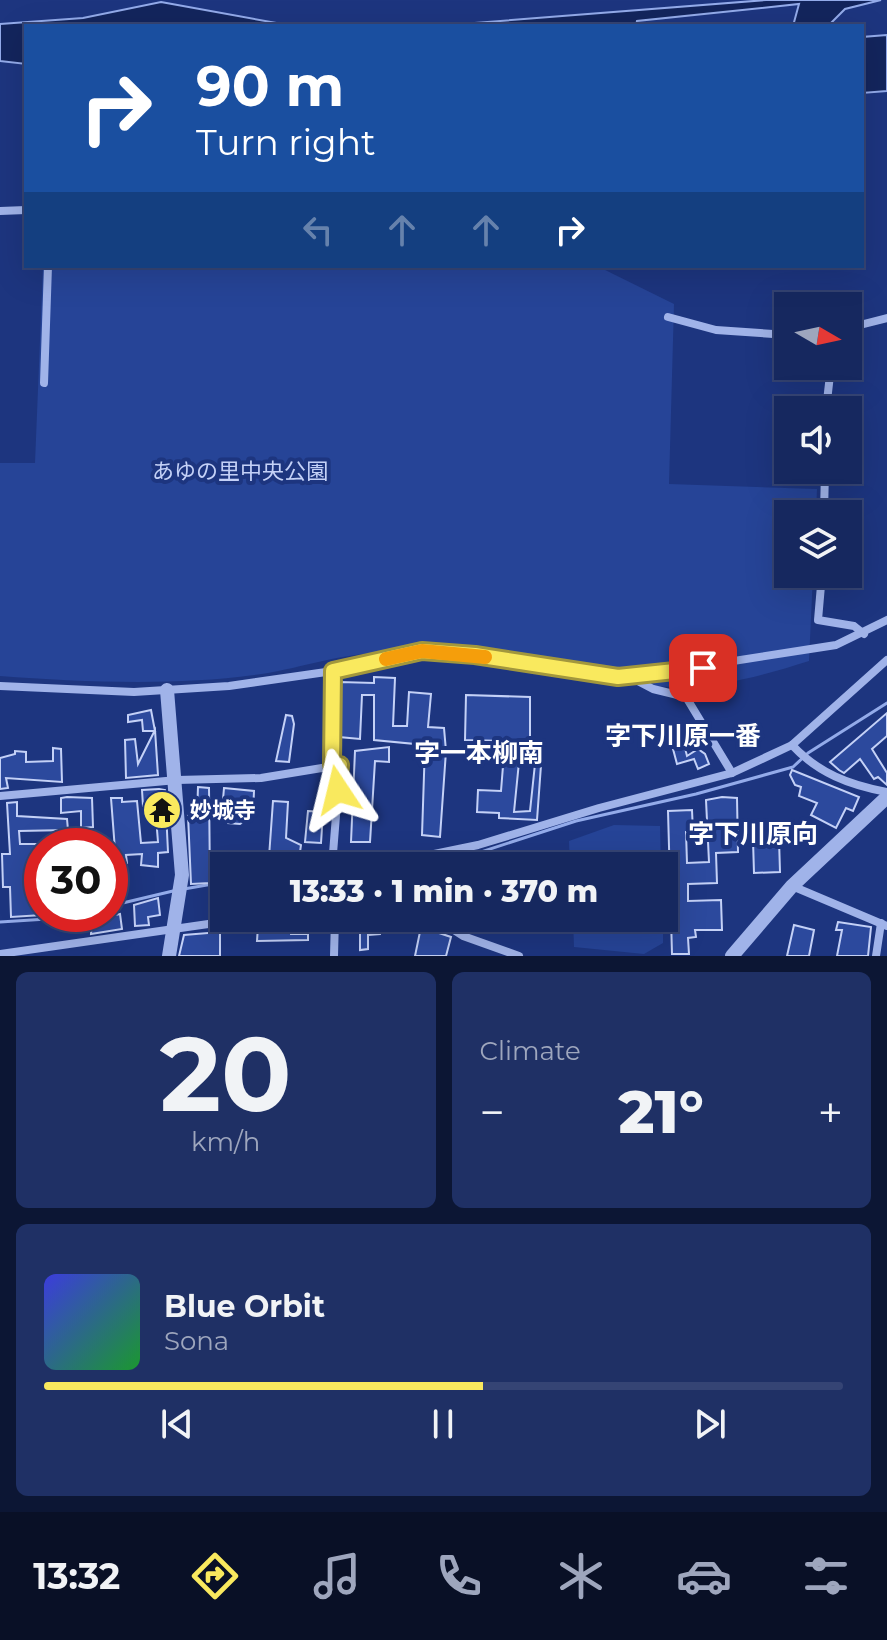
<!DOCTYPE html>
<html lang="en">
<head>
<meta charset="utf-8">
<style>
	body { margin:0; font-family:Montserrat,"Noto Sans JP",sans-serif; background:#1f3065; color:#f1f3f6; height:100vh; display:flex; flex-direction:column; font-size:30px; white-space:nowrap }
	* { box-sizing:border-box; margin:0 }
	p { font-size:26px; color:#9ea6bd }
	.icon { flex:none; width:44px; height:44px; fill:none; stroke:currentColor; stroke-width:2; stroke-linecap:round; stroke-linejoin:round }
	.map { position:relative; height:956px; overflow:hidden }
	.details { display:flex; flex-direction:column; gap:16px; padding:16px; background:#0c1634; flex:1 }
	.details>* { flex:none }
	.banner { position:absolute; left:24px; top:24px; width:840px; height:244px; border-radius:0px; box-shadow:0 8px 32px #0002,0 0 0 2px #354474; background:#1a4fa0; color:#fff; overflow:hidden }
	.needle { width:52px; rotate:99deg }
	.tools { position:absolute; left:774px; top:292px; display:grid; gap:16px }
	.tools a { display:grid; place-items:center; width:88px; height:88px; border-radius:0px; background:#16285f; box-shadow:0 8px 32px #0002,0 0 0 2px #354474; font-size:40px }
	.speed { position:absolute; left:24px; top:828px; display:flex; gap:16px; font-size:40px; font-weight:700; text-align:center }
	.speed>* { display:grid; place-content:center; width:104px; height:104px; border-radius:50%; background:#16285f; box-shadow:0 8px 32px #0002,0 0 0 2px #354474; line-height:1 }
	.speed .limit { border:12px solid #d22; background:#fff; color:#111 }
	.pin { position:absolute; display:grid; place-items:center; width:68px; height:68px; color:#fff; margin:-34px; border-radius:16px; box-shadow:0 4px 12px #0006 }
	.me { position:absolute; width:88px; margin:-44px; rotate:350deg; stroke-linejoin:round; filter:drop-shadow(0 0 6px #0008) }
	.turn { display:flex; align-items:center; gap:28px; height:168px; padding:0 40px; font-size:36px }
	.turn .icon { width:104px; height:104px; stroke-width:2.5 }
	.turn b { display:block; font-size:56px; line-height:68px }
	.lanes { display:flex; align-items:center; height:76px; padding:0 40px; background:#0003; justify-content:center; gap:40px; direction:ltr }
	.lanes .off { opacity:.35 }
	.big { font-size:60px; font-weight:800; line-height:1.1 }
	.details .card { flex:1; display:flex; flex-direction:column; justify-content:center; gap:12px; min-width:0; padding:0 28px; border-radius:12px; background:#1f3065 }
	.details .dial { align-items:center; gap:0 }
	.dial b { font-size:104px; line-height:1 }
	.song { display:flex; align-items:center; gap:24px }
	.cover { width:96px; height:96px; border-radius:12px; background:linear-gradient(135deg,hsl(240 70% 55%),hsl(130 70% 35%)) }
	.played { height:8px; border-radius:4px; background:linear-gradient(90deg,#f9e95e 55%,#354474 55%) }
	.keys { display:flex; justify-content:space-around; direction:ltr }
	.heat { display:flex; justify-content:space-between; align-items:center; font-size:44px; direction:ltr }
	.details .tiles { flex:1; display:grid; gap:16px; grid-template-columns:1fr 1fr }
	.card:last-child { grid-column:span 2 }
	.trip { position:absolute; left:210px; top:852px; width:468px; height:80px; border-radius:0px; background:#16285f; box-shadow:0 8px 32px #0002,0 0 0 2px #354474; font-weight:800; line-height:80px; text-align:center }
	.tabs { display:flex; height:128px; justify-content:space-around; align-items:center; background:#091026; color:#9ea6bd }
	.tabs .icon { width:56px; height:56px }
	.tabs .selected { color:#f9e95e }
	.tabs b { font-size:36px; color:#f1f3f6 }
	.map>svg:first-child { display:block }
	.green { fill:#264497 }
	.water { fill:#13255d; stroke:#93abea; stroke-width:2 }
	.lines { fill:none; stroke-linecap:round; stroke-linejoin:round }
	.stream { stroke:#93abea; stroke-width:3 }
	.building { fill:#2c499d; stroke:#c4d1f7; stroke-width:2 }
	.minor { stroke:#a0b3e9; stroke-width:8 }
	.tertiary { stroke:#a0b3e9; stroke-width:14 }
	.route-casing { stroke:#a2973d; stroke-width:20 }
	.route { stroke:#f9e95e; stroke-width:14 }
	.slow { stroke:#f59e0b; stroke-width:14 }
	.labels { text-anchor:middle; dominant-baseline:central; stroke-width:8; stroke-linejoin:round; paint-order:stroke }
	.park-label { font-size:22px; fill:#c4d1f7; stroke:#1d357f }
	.poi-label { font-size:22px; font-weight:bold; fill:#fff; stroke:#1d357f; text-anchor:start }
	.quarter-label { font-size:26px; font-weight:bold; fill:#fff; stroke:#1d357f }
</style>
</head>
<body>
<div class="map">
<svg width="887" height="956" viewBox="0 0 887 956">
	<rect width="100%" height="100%" fill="#1d357f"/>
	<!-- green -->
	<g class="green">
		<path d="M 43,266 L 597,266 L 674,304 L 669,484 L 817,489 L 816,514 L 788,514 L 788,574 L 813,574 L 809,661 C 768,674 723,687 679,687 C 578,687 479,650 379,653 C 337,654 295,670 254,675 C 174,686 80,682 0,676 L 0,463 L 35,463 Z"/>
		<polygon points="614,825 660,826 661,866 570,866 569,841"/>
		<polygon points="573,918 663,918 663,943 644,954 574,947"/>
	</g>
	<!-- water -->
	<g class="water">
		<polygon points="766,0 881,0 845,9 828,26 793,26 799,4 637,21 636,26 436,26"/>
		<polygon points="161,2 282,24 404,26 26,26 26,64 0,61 0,24 83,18"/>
		<polygon points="887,35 887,91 862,93 862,37"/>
	</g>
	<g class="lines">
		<!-- stream -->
		<g class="stream">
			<polyline points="438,866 576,821 696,794 793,767 808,753 887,703"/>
			<polyline points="184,889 224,882"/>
			<polyline points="110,906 173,891"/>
			<polyline points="0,922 63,918 81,914"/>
		</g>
	</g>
	<!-- building -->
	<g class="building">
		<polygon points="374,677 395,678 393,726 407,726 409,692 431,694 428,727 444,728 446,751 440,837 422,835 425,745 374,740 374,695 362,695 360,739 339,737 340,682 374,683"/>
		<polygon points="466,695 530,697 530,742 521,742 514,812 530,811 535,764 541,765 537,820 499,818 499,813 477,812 478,790 501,791 505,741 465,740"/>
		<polygon points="151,710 155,731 143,731 142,720 128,722 128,715"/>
		<polygon points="887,713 887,736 872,749 887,773 887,785 878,777 874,779 860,759 844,773 839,770 830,762"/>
		<polygon points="286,715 292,716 294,724 289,762 276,761"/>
		<polygon points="680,728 687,756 698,749 705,754 709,764 698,769 694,759 677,764 668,730"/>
		<polygon points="155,730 158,775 126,778 125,740 135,739 138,764"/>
		<polygon points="389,747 389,762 375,761 370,842 351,842 355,751"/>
		<polygon points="53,748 61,749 62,782 6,778 8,788 0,789 0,758 15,754 15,751 26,752 26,762 53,761"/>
		<polygon points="792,770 859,797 853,811 846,808 836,828 811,815 817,803 799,796 801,787 795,785 790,775"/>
		<polygon points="198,787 209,788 210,883 191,884 188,815 197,815"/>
		<polygon points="224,788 254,791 253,815 240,824 228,823 228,812 222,811"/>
		<polygon points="159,789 165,790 168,852 158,853 158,867 141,865 142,854 126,855 127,863 116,863 111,798 122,798 122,802 137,801 141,843 158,842 155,805 143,806 142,790"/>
		<polygon points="67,797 92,798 93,827 81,828 81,811 61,813 61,798"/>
		<polygon points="722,797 737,798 738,852 716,853 717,883 688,884 688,901 721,900 722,930 695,930 696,937 688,938 689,954 672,954 668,811 692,810 693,832 686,832 687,863 709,862 706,800"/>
		<polygon points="273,801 288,802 286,838 301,845 299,859 269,857"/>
		<polygon points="17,802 17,816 67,819 68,830 19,831 20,844 42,844 42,858 35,858 42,915 11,917 10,887 3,887 2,854 10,854 7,803"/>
		<polygon points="308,811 323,812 321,843 305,842"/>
		<polygon points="779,839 780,872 754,873 753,840"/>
		<polygon points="158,898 160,915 148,917 149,925 135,926 134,905"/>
		<polygon points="120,914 122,929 91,934 92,920"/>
		<polygon points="360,918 381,918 380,934 368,935 368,949 360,950"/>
		<polygon points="290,919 291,934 308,934 308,940 257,941 258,926 279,926 278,920"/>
		<polygon points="838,922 871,927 868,956 837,956 842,930 836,930"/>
		<polygon points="794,925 814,930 809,956 787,956"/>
		<polygon points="421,927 451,937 446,956 415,956"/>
		<polygon points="220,932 220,956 179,956 184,935"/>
	</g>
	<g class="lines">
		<!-- minor -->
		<g class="minor">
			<polyline points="0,211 26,210"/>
			<polyline points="668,317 716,330 788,335"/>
			<polyline points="848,328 887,318"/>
			<polyline points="848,343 860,326"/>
			<polyline points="44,383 48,266"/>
			<polyline points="826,410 831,366"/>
			<polyline points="824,514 825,470"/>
			<polyline points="822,574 818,620 854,626 864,634"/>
			<polyline points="632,678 653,689 686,697 732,773"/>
			<polyline points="0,686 134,692 229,686 333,671 422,651 631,677 836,645 887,620"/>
			<path d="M 792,745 C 818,773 849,785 887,792"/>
			<polyline points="332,765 333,671"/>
			<polyline points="0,796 177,780 261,778 340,765 332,866"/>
			<polyline points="332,866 405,860 478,845 599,808 732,773 792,745 887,660"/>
			<polyline points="792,886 887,926"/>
			<polyline points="435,918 463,936 519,956"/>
			<polyline points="0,954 250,918"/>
			<polyline points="334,956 335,918"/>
			<polyline points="876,956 881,923"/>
		</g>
		<!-- tertiary -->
		<g class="tertiary">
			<polyline points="167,690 182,875 169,956"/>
			<polyline points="732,956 792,886 887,797"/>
		</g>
	</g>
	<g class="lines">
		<defs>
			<polyline id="route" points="338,790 340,765 332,765 333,671 422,651 475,655 618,677 703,668"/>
		</defs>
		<!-- route casing -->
		<use href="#route" class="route-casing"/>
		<!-- route -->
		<use href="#route" class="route"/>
		<!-- slow -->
		<polyline class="slow" points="386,659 422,651 485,657"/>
	</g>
	<!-- icons -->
	<defs>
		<symbol id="temple-disc" viewBox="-11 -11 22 22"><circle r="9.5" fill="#f9e95e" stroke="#1d357f"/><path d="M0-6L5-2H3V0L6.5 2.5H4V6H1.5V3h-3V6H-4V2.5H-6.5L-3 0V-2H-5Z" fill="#111"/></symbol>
	</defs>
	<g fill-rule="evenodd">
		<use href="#temple-disc" x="140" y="788" width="44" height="44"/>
	</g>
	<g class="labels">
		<!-- park labels -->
		<g class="park-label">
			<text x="240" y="471">あゆの里中央公園</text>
		</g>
		<!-- poi labels -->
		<g class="poi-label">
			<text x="190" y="810">妙城寺</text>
		</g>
		<!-- quarter labels -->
		<g class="quarter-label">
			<text x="683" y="736">字下川原一番</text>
			<text x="479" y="753">字一本柳南</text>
			<text x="753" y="834">字下川原向</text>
		</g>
	</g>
</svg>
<div class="tools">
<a><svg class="needle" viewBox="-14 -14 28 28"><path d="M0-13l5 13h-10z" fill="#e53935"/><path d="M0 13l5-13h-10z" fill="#9ea6bd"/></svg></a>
<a><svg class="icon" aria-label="sound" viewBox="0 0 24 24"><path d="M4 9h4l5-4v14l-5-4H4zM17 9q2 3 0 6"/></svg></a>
<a><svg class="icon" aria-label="layers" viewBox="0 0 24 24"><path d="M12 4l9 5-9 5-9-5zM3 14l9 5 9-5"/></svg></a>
</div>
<div class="speed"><div class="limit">30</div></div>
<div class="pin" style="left:703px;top:668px;background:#d93025"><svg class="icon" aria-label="arrive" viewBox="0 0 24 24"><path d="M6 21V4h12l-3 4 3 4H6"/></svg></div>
<svg class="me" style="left:338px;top:790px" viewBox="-20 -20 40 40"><path d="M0-17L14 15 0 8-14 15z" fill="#f9e95e" stroke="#fff" stroke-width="4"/></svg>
<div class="trip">13:33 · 1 min · 370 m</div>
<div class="banner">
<div class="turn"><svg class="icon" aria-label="right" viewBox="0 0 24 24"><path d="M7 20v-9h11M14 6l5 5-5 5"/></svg><div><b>90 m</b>Turn right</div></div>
<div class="lanes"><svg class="icon off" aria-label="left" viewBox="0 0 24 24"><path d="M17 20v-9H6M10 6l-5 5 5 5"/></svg><svg class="icon off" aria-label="ahead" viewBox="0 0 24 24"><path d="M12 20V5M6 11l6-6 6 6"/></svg><svg class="icon off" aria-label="ahead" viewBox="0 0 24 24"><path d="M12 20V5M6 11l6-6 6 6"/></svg><svg class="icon" aria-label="right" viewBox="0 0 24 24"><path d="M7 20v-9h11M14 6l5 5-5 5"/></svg></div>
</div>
</div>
<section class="details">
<div class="tiles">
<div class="card dial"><b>20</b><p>km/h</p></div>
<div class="card"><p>Climate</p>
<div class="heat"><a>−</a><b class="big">21°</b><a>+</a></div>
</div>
<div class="card">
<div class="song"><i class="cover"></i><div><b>Blue Orbit</b><p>Sona</p></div></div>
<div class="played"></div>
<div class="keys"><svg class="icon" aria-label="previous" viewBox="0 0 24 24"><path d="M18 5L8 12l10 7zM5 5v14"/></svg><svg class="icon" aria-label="pause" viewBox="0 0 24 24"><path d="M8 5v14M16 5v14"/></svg><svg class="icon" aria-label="next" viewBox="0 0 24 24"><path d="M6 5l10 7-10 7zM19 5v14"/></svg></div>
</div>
</div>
</section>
<nav class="tabs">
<b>13:32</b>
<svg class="icon selected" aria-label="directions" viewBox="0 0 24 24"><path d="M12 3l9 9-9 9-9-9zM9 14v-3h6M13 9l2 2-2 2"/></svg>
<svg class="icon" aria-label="music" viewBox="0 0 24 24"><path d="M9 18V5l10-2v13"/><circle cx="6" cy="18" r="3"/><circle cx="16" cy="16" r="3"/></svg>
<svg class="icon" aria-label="phone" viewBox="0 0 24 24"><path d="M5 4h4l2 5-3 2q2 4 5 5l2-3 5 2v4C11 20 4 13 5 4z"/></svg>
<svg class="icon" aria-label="climate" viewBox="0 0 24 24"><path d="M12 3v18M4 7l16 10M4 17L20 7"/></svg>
<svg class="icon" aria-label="car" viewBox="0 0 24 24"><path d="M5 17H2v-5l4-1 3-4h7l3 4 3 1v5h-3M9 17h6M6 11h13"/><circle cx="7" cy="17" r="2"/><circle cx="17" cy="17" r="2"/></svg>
<svg class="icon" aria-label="filters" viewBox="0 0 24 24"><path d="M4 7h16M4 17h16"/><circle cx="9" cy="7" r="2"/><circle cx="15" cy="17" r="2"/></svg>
</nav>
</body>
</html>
